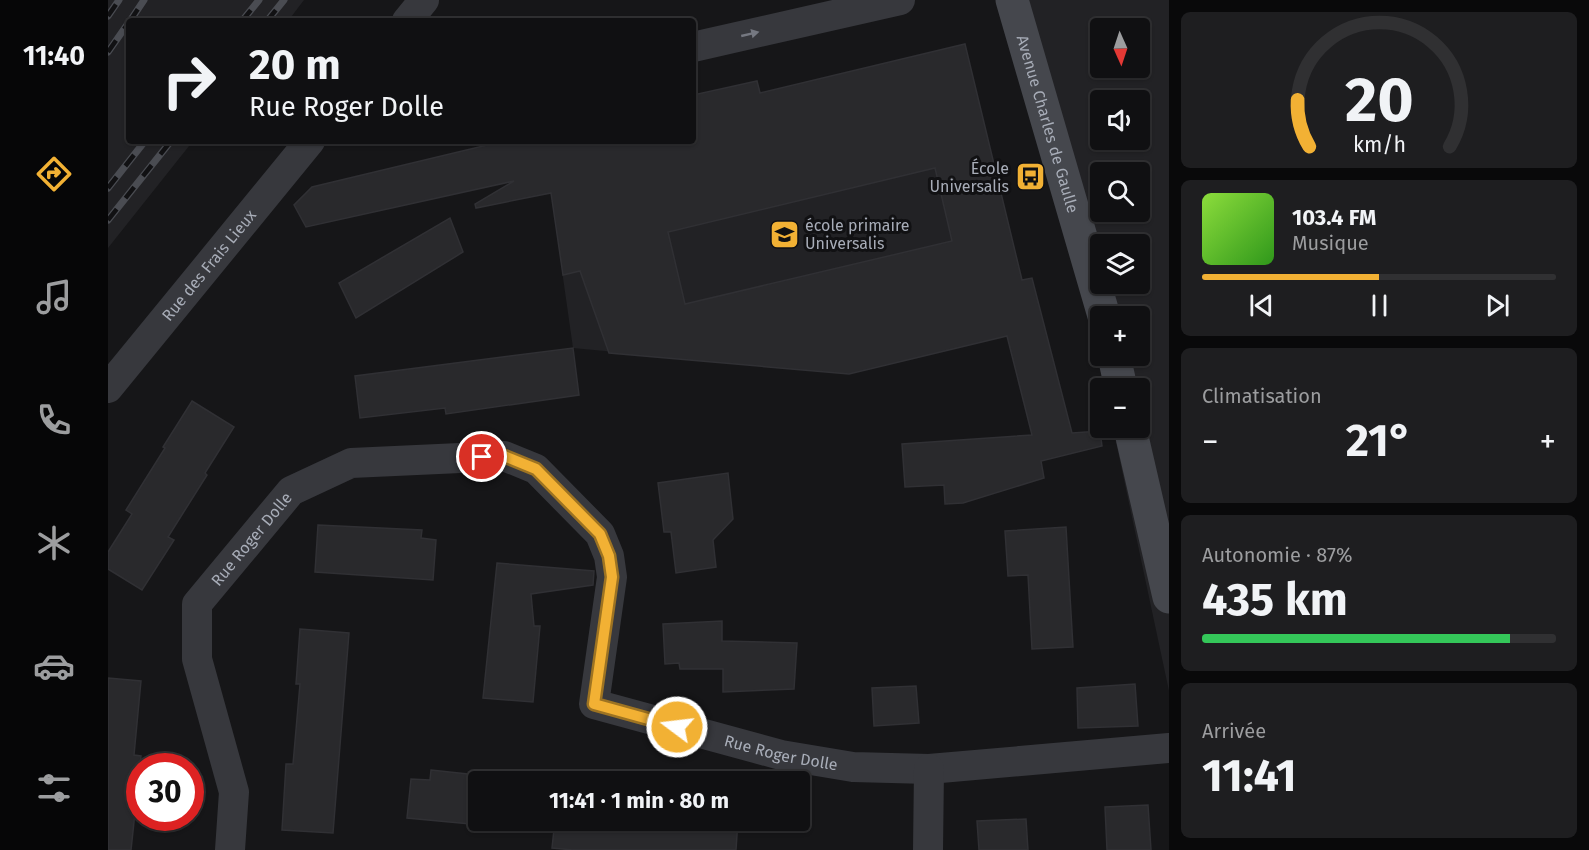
<!DOCTYPE html>
<html lang="fr">
<head>
<meta charset="utf-8">
<style>
	body { margin:0; font-family:"Fira Sans",sans-serif; background:#1e1e20; color:#f1f3f6; height:100vh; display:flex; flex-direction:column; font-size:22px; white-space:nowrap }
	* { box-sizing:border-box; margin:0 }
	p { font-size:20px; color:#9c9d9f }
	.icon { flex:none; width:33px; height:33px; fill:none; stroke:currentColor; stroke-width:2; stroke-linecap:round; stroke-linejoin:round }
	.map { position:relative; flex:1; overflow:hidden }
	.drawer { display:flex; flex-direction:column; gap:12px; padding:12px; background:#09090a; width:420px }
	.drawer>* { flex:none }
	.top-card { position:absolute; left:18px; top:18px; width:570px; height:126px; border-radius:6px; box-shadow:0 2px 4px #0004,0 0 0 2px #303032; background:#101012; color:#f1f3f6; overflow:hidden }
	.needle { width:39px; rotate:177deg }
	.fabs { position:absolute; left:982px; top:18px; display:grid; gap:12px }
	.fabs a { display:grid; place-items:center; width:60px; height:60px; border-radius:6px; background:#101012; box-shadow:0 2px 4px #0004,0 0 0 2px #303032; font-size:30px }
	.speed { position:absolute; left:18px; top:753px; display:flex; gap:12px; font-size:30px; font-weight:700; text-align:center }
	.speed>* { display:grid; place-content:center; width:78px; height:78px; border-radius:50%; background:#101012; box-shadow:0 2px 4px #0004,0 0 0 2px #303032; line-height:1 }
	.speed .limit { border:9px solid #d22; background:#fff; color:#111 }
	.pin { position:absolute; display:grid; place-items:center; width:51px; height:51px; color:#fff; margin:-26px; border:3px solid #fff; border-radius:50%; box-shadow:0 2px 6px #0007 }
	.me { position:absolute; width:66px; margin:-33px; rotate:285deg; stroke-linejoin:round; filter:drop-shadow(0 0 4px #0008) }
	.turn { display:flex; align-items:center; gap:21px; height:126px; padding:0 24px; font-size:27px }
	.turn .icon { width:78px; height:78px; stroke-width:2.5 }
	.turn b { display:block; font-size:42px; line-height:51px }
	.big { font-size:45px; font-weight:700; line-height:1.1 }
	.drawer .card { flex:1; display:flex; flex-direction:column; justify-content:center; gap:9px; min-width:0; padding:0 21px; border-radius:9px; background:#1e1e20 }
	.drawer .dial { align-items:center; gap:0 }
	.dial svg { height:156px; overflow:visible; fill:none; stroke:#303032; stroke-width:7; stroke-linecap:round; text-anchor:middle }
	.dial text { fill:#f1f3f6; stroke:none }
	.song { display:flex; align-items:center; gap:18px }
	.cover { width:72px; height:72px; border-radius:9px; background:linear-gradient(135deg,hsl(90 70% 55%),hsl(110 70% 35%)) }
	.played { height:6px; border-radius:3px; background:linear-gradient(90deg,#f2b134 50%,#303032 50%) }
	.keys { display:flex; justify-content:space-around; direction:ltr }
	.heat { display:flex; justify-content:space-between; align-items:center; font-size:33px; direction:ltr }
	.charge { height:9px; border-radius:4px; background:linear-gradient(90deg,#34c759 87%,#303032 0) }
	.trip { position:absolute; left:360px; top:771px; width:342px; height:60px; border-radius:6px; background:#101012; box-shadow:0 2px 4px #0004,0 0 0 2px #303032; font-weight:700; line-height:60px; text-align:center }
	main { display:flex; flex:1; min-height:0 }
	.tab-bar { display:flex; flex-direction:column; width:108px; justify-content:space-around; align-items:center; background:#060607; color:#9c9d9f }
	.tab-bar .icon { width:42px; height:42px }
	.tab-bar .current { color:#f2b134 }
	.tab-bar b { font-size:27px; color:#f1f3f6 }
	.map>svg:first-child { display:block }
	.built { fill:#222225; fill-rule:evenodd }
	.building { fill:#29292c; stroke:#303034; stroke-width:1.5; fill-rule:evenodd }
	.lines { fill:none; stroke-linecap:round; stroke-linejoin:round }
	.street { stroke:#37383d; stroke-width:30 }
	.secondary { stroke:#45474d; stroke-width:33 }
	.rail-casing { stroke:#4a4c52; stroke-width:7 }
	.rail { stroke:#111113; stroke-width:4.5; stroke-dasharray:14; stroke-linecap:butt }
	.oneway { fill:#757881 }
	.route-casing { stroke:#9d7322; stroke-width:15 }
	.route { stroke:#f2b134; stroke-width:10 }
	.labels { text-anchor:middle; dominant-baseline:central; stroke-width:6; stroke-linejoin:round; paint-order:stroke }
	.street-label { font-size:16px; fill:#a8adb8; stroke:#111113 }
	.poi-label { font-size:16px; fill:#a8adb8; stroke:#111113; text-anchor:end }
</style>
</head>
<body>
<main>
<nav class="tab-bar">
<b>11:40</b>
<svg class="icon current" aria-label="directions" viewBox="0 0 24 24"><path d="M12 3l9 9-9 9-9-9zM9 14v-3h6M13 9l2 2-2 2"/></svg>
<svg class="icon" aria-label="music" viewBox="0 0 24 24"><path d="M9 18V5l10-2v13"/><circle cx="6" cy="18" r="3"/><circle cx="16" cy="16" r="3"/></svg>
<svg class="icon" aria-label="phone" viewBox="0 0 24 24"><path d="M5 4h4l2 5-3 2q2 4 5 5l2-3 5 2v4C11 20 4 13 5 4z"/></svg>
<svg class="icon" aria-label="climate" viewBox="0 0 24 24"><path d="M12 3v18M4 7l16 10M4 17L20 7"/></svg>
<svg class="icon" aria-label="car" viewBox="0 0 24 24"><path d="M5 17H2v-5l4-1 3-4h7l3 4 3 1v5h-3M9 17h6M6 11h13"/><circle cx="7" cy="17" r="2"/><circle cx="17" cy="17" r="2"/></svg>
<svg class="icon" aria-label="filters" viewBox="0 0 24 24"><path d="M4 7h16M4 17h16"/><circle cx="9" cy="7" r="2"/><circle cx="15" cy="17" r="2"/></svg>
</nav>
<div class="map">
<svg width="1061" height="850" viewBox="0 0 1061 850">
	<rect width="100%" height="100%" fill="#161618"/>
	<!-- built -->
	<g class="built">
		<polygon points="0,0 196,0 180,21 21,21 21,141 85,141 0,248"/>
		<path d="M 914,0 L 1061,0 L 1061,691 L 1005,428 L 1032,428 L 1032,388 L 997,388 ZM 993,28 L 1032,28 L 1032,68 L 993,68 ZM 993,100 L 1032,100 L 1032,140 L 993,140 ZM 993,172 L 1032,172 L 1032,212 L 993,212 ZM 993,244 L 1032,244 L 1032,284 L 993,284 ZM 993,316 L 1032,316 L 1032,356 L 993,356 Z"/>
		<polygon points="857,44 914,280 924,278 936,327 741,374 465,348 443,193 434,154 585,141 585,95 649,81 653,93"/>
	</g>
	<!-- building -->
	<g class="building">
		<path d="M 857,44 L 914,280 L 924,278 L 964,433 L 992,431 L 994,446 L 933,461 L 936,478 L 855,503 L 837,504 L 836,485 L 797,487 L 794,444 L 924,435 L 899,336 L 741,374 L 501,353 L 472,271 L 455,275 L 443,193 L 368,208 L 367,204 L 406,181 L 198,227 L 186,205 L 204,187 L 396,141 L 585,141 L 585,95 L 649,81 L 652,93 ZM 827,168 L 844,241 L 577,304 L 560,232 Z"/>
		<polygon points="342,218 355,252 248,318 231,283"/>
		<polygon points="465,348 471,395 338,414 337,408 252,418 247,376"/>
		<polygon points="84,401 126,427 97,473 99,475 60,537 66,540 34,590 0,569 0,552 24,514 18,510 57,448 55,447"/>
		<polygon points="620,473 625,519 605,540 608,567 568,573 563,532 556,532 550,483"/>
		<polygon points="210,525 314,530 313,538 328,540 325,580 207,572"/>
		<polygon points="958,527 965,647 924,649 920,575 900,576 897,531"/>
		<polygon points="389,563 486,571 485,585 423,594 426,626 432,626 425,702 375,698"/>
		<polygon points="614,621 614,641 689,643 686,689 615,692 615,669 572,669 571,663 557,664 555,624"/>
		<polygon points="192,629 241,633 225,833 174,830 178,764 185,764 192,684 188,684"/>
		<polygon points="0,678 33,681 26,755 33,756 23,850 0,850"/>
		<polygon points="1027,684 1030,726 970,728 969,688"/>
		<polygon points="808,686 811,723 766,726 764,688"/>
		<polygon points="323,770 378,776 377,782 370,782 370,820 374,820 373,825 299,818 303,779 322,780"/>
		<polygon points="1040,805 1043,850 999,850 997,807"/>
		<polygon points="918,819 920,850 871,850 869,821"/>
		<polygon points="447,820 630,820 628,850 465,850 444,848"/>
	</g>
	<g class="lines">
		<!-- street -->
		<g class="street">
			<polyline points="299,21 316,0"/>
			<polyline points="585,47 792,0"/>
			<path id="s1" d="M 0,388 L 202,141"/>
			<path id="s2" d="M 122,850 L 126,792 L 89,659 L 89,604 L 183,491 L 243,463 L 396,456 L 428,469 L 492,534 L 501,556 L 504,577 L 486,704 L 673,755 L 745,767 L 821,769 L 1061,748"/>
			<polyline points="820,850 821,769"/>
		</g>
		<!-- secondary -->
		<g class="secondary">
			<path id="s3" d="M 904,0 L 996,316"/>
			<polyline points="1006,356 1013,388"/>
			<polyline points="1022,428 1061,597"/>
		</g>
		<defs>
			<g id="rail">
				<polyline points="0,16 11,0"/>
				<polyline points="22,21 36,0"/>
				<polyline points="134,21 151,0"/>
				<polyline points="159,21 176,0"/>
				<polyline points="0,52 21,22"/>
				<polyline points="0,188 37,141"/>
				<polyline points="0,220 63,141"/>
			</g>
		</defs>
		<!-- rail casing -->
		<use href="#rail" class="rail-casing"/>
		<!-- rail -->
		<use href="#rail" class="rail"/>
	</g>
	<!-- one-way arrows -->
	<defs><path id="oneway-solid" d="M-6-.8H1V-3.2L6.5 0L1 3.2V.8H-6Z" transform="scale(1.5)"/></defs>
	<use class="oneway" href="#oneway-solid" transform="translate(642 34) rotate(-13)"/>
	<g class="lines">
		<defs>
			<polyline id="route" points="374,457 396,456 428,469 492,534 501,556 504,577 486,704 569,727"/>
		</defs>
		<!-- route casing -->
		<use href="#route" class="route-casing"/>
		<!-- route -->
		<use href="#route" class="route"/>
	</g>
	<!-- icons -->
	<defs>
		<symbol id="bus-square" viewBox="-11 -11 22 22"><rect x="-9" y="-9" width="18" height="18" rx="4" fill="#f2b134" stroke="#111113"/><path d="M-5-6H5V4H4V6H2V4H-2V6H-4V4H-5ZM-3.5-4V0h7V-4ZM-3.5 1.2v1.5H-2V1.2ZM2 1.2v1.5H3.5V1.2Z" fill="#111"/></symbol>
		<symbol id="school-square" viewBox="-11 -11 22 22"><rect x="-9" y="-9" width="18" height="18" rx="4" fill="#f2b134" stroke="#111113"/><path d="M0-5L7-2L0 1L-7-2ZM-4 1L0 2.5L4 1V4Q0 6-4 4Z" fill="#111"/></symbol>
	</defs>
	<g fill-rule="evenodd">
		<use href="#bus-square" x="906" y="160" width="33" height="33"/>
		<use href="#school-square" x="660" y="218" width="33" height="33"/>
	</g>
	<g class="labels">
		<!-- street labels -->
		<g class="street-label">
			<text stroke="none"><textPath href="#s3" startOffset="129">Avenue Charles de Gaulle</textPath></text>
			<text stroke="none"><textPath href="#s1" startOffset="159">Rue des Frais Lieux</textPath></text>
			<text stroke="none"><textPath href="#s2" startOffset="336">Rue Roger Dolle</textPath></text>
			<text stroke="none"><textPath href="#s2" startOffset="1110">Rue Roger Dolle</textPath></text>
		</g>
		<!-- poi labels -->
		<g class="poi-label">
			<text x="901" y="168">École<tspan x="901" dy="18">Universalis</tspan></text>
			<text x="697" y="225" text-anchor="start">école primaire<tspan x="697" dy="18">Universalis</tspan></text>
		</g>
	</g>
</svg>
<div class="fabs">
<a><svg class="needle" viewBox="-14 -14 28 28"><path d="M0-13l5 13h-10z" fill="#e53935"/><path d="M0 13l5-13h-10z" fill="#9c9d9f"/></svg></a>
<a><svg class="icon" aria-label="sound" viewBox="0 0 24 24"><path d="M4 9h4l5-4v14l-5-4H4zM17 9q2 3 0 6"/></svg></a>
<a><svg class="icon" aria-label="search" viewBox="0 0 24 24"><circle cx="10" cy="10" r="6"/><path d="M15 15l6 6"/></svg></a>
<a><svg class="icon" aria-label="layers" viewBox="0 0 24 24"><path d="M12 4l9 5-9 5-9-5zM3 14l9 5 9-5"/></svg></a>
<a>+</a>
<a>−</a>
</div>
<div class="speed"><div class="limit">30</div></div>
<div class="pin" style="left:374px;top:457px;background:#d93025"><svg class="icon" aria-label="arrive" viewBox="0 0 24 24"><path d="M6 21V4h12l-3 4 3 4H6"/></svg></div>
<svg class="me" style="left:569px;top:727px" viewBox="-20 -20 40 40"><circle r="17" fill="#f2b134" stroke="#fff" stroke-width="3"/><path d="M0-11L8 9 0 5-8 9z" fill="#fff"/></svg>
<div class="trip">11:41 · 1 min · 80 m</div>
<div class="top-card">
<div class="turn"><svg class="icon" aria-label="right" viewBox="0 0 24 24"><path d="M7 20v-9h11M14 6l5 5-5 5"/></svg><div><b>20 m</b>Rue Roger Dolle</div></div>
</div>
</div>
<section class="drawer">
<div class="card dial"><svg viewBox="0 0 100 80">
<path d="M14 69A42 42 0 1 1 86 69"/>
<path d="M14 69A42 42 0 0 1 8 45" stroke="#f2b134"/>
<text x="50" y="56" font-size="32" font-weight="700">20</text>
<text x="50" y="72" font-size="11">km/h</text>
</svg></div>
<div class="card">
<div class="song"><i class="cover"></i><div><b>103.4 FM</b><p>Musique</p></div></div>
<div class="played"></div>
<div class="keys"><svg class="icon" aria-label="previous" viewBox="0 0 24 24"><path d="M18 5L8 12l10 7zM5 5v14"/></svg><svg class="icon" aria-label="pause" viewBox="0 0 24 24"><path d="M8 5v14M16 5v14"/></svg><svg class="icon" aria-label="next" viewBox="0 0 24 24"><path d="M6 5l10 7-10 7zM19 5v14"/></svg></div>
</div>
<div class="card"><p>Climatisation</p>
<div class="heat"><a>−</a><b class="big">21°</b><a>+</a></div>
</div>
<div class="card"><p>Autonomie · 87%</p><b class="big">435 km</b><div class="charge"></div></div>
<div class="card"><p>Arrivée</p><b class="big">11:41</b></div>
</section>
</main>
</body>
</html>
